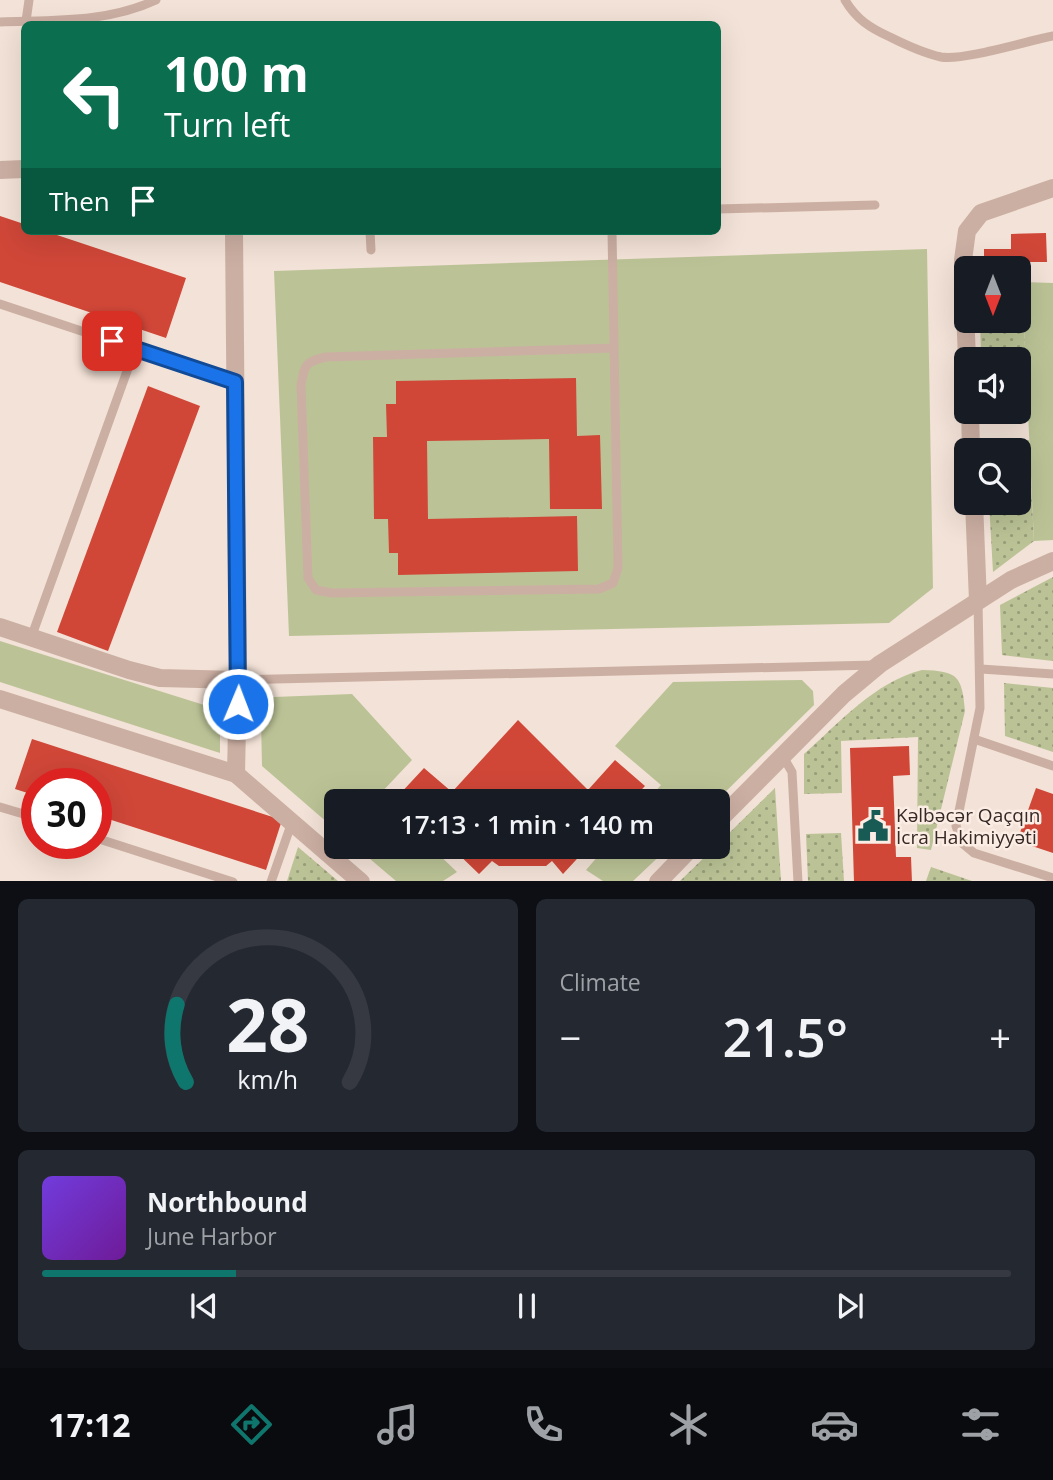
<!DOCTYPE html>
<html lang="en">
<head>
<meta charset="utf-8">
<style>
	body { margin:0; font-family:"Open Sans",sans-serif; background:#242831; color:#f1f3f6; height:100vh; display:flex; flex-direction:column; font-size:26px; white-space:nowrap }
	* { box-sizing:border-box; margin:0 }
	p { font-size:23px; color:#9ea1a6 }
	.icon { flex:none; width:38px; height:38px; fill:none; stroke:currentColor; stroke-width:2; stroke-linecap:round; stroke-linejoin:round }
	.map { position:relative; height:881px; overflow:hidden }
	.sheet { display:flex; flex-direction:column; gap:18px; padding:18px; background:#0d0f14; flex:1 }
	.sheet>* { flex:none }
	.banner { position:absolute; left:21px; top:21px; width:700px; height:214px; border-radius:10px; box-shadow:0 7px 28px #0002; background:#0b6e4f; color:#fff; overflow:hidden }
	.needle { width:46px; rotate:180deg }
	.tools { position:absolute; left:954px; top:256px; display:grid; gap:14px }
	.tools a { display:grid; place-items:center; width:77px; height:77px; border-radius:10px; background:#171b24; box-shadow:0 7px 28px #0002; font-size:35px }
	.speed { position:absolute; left:21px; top:768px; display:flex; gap:14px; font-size:35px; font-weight:700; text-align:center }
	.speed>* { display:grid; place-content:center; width:91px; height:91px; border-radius:50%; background:#171b24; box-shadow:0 7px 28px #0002; line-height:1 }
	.speed .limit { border:10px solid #d22; background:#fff; color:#111 }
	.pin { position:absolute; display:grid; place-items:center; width:60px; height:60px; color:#fff; margin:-30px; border-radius:14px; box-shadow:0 4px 10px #0006 }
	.me { position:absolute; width:77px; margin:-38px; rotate:1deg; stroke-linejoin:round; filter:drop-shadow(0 0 5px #0008) }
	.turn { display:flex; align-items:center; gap:24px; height:147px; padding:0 28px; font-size:32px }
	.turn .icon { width:91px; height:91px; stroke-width:2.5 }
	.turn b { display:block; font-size:49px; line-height:60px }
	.then { display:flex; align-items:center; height:66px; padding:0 28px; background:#0003; gap:14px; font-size:26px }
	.big { font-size:52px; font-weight:600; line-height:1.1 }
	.sheet .widget { flex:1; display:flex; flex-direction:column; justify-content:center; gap:10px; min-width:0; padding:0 24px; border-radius:10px; background:#242831 }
	.sheet .dial { align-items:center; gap:0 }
	.dial svg { height:182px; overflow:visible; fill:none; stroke:#363941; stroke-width:7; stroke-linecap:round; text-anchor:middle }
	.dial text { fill:#f1f3f6; stroke:none }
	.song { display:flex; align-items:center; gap:21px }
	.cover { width:84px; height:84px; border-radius:10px; background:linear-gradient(135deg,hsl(260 70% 55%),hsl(280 70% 35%)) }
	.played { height:7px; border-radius:4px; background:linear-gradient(90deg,#0f766e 20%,#363941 20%) }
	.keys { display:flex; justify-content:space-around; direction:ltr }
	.heat { display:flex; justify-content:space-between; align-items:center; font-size:38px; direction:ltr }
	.sheet .tiles { flex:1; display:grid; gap:18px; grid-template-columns:1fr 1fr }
	.widget:last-child { grid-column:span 2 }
	.trip { position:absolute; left:324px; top:789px; width:406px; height:70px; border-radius:10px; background:#171b24; box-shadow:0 7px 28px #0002; font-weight:600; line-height:70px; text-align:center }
	.menu { display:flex; height:112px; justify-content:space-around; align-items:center; background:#090b0e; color:#9ea1a6 }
	.menu .icon { width:49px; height:49px }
	.menu .active { color:#0f766e }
	.menu b { font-size:32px; color:#f1f3f6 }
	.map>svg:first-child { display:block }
	.grass { fill:url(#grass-dots) }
	.park { fill:#bbc396 }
	.building { fill:#d04738 }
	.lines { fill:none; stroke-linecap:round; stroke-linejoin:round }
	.service { stroke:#ccafa3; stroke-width:9 }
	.minor { stroke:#ccafa3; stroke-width:18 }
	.route-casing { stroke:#114b97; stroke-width:18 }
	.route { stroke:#1a73e8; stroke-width:12 }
	.labels { text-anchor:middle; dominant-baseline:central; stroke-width:5; stroke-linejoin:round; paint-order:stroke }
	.poi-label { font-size:19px; fill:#362825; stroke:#fbede4; text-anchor:start }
</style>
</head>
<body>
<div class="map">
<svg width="1053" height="882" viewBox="0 0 1053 882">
	<defs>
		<pattern id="grass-dots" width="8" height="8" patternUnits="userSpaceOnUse" patternTransform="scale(1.75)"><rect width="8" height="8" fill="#bbc396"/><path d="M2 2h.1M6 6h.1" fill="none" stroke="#999e7a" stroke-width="1.8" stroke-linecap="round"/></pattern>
	</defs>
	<rect width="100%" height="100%" fill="#f3e2d7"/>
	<!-- grass -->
	<g class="grass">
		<polygon points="1019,282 1022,282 1028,413 1003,415 1003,411 1018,411 1018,359 1000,359 1000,356 981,355 980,320 1018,320"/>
		<polygon points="1004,440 1029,440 1034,541 993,572 989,502 1018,502 1018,450 1005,450"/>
		<polygon points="1053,577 1053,661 1002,655 1000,605"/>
		<path d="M 922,670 C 958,671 962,676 965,711 L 931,850 L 917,848 L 918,737 L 841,741 L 842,793 L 804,794 L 804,754 C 840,722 875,682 922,670 Z"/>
		<polygon points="1004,683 1053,688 1053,752 1005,736"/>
		<polygon points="775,788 781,881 680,881 715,847 718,847 718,844"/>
		<polygon points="841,833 844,881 808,881 806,834"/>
		<polygon points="298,847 338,881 287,881"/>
		<polygon points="931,867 972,881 926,881"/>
	</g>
	<!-- park -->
	<g class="park">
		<polygon points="927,249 933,588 889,623 289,636 274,271"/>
		<polygon points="1022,282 1053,283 1053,540 1034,541"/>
		<polygon points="0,641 220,710 220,753 0,682"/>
		<polygon points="802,680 813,691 814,705 716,801 647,801 661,785 615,746 673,682"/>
		<polygon points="352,694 412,760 379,795 385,801 336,802 336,830 262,766 261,719 263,705 274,697"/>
		<polygon points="356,847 431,847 457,872 443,881 396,881"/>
		<polygon points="606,847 669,847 633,881 603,881 586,870"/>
	</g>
	<!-- building -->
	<g class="building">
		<polygon points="0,216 24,224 24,231 45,231 186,278 166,338 0,282"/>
		<polygon points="1046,233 1047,262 1016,262 1016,268 984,268 984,249 1011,249 1011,234"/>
		<polygon points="576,378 577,436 600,435 602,509 550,509 549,439 427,441 428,519 577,516 578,571 398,575 398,553 389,553 388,519 374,519 373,437 387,437 386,404 396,404 396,381"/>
		<polygon points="148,386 200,406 108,651 57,632"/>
		<polygon points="518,720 588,790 615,760 645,786 630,802 404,802 398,796 424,768 452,792"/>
		<polygon points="32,739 282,820 266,870 96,815 96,784 37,784 37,796 15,789"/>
		<polygon points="909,746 910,775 893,776 896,857 911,857 912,882 854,882 850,748"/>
		<polygon points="1036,788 1053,794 1053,853 1017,841"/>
		<polygon points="451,847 588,847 563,874 552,861 546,866 499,866 492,861 479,874"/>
	</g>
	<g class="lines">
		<!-- service -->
		<g class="service">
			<path d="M 845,0 C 856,19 870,28 890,37 C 906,45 923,53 941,57 C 963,61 1027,41 1053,36"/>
			<polyline points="26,21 29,0"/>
			<path d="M 0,22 C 53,20 107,23 156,0"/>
			<polyline points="718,209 875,205"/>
			<polyline points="370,231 371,250"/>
			<path d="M 612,231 L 618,568 L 613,583 L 599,589 L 332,593 L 316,590 L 308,578 L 301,385 C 305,364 305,362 326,357 L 614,348"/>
			<polyline points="0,304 235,382"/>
			<polyline points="978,601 980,708 956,826 962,843 974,853 1053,878"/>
			<polyline points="31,638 135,349"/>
			<polyline points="981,669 1053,674"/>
			<polyline points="238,680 875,665"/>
			<polyline points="974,739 1053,766"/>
			<polyline points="782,755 792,772 798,882"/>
			<polyline points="0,807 37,818"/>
			<polyline points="96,838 233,882"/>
			<polyline points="271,882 292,822"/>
		</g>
		<!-- minor -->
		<g class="minor">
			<polyline points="0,170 24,169"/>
			<polyline points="234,231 238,680"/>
			<polyline points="967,359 963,260 967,231 981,213 1053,188"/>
			<polyline points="970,411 971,450"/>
			<polyline points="974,502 978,601"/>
			<polyline points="0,627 129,670 160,678 238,680 236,774"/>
			<polyline points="0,699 236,774 361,882"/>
			<polyline points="718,821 844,694 880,664 1011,580 1053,561"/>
			<polyline points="658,882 692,847"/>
		</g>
	</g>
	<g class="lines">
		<defs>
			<polyline id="route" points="112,341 235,382 238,704"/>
		</defs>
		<!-- route casing -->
		<use href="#route" class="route-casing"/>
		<!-- route -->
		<use href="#route" class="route"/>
	</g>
	<!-- icons -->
	<defs>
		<symbol id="civic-bare" viewBox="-9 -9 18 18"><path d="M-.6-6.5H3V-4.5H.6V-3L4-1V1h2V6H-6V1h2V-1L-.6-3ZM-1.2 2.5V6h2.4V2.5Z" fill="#185b55" stroke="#fbede4" stroke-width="2.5" paint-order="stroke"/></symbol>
	</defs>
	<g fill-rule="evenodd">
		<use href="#civic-bare" x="851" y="804" width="44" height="44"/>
	</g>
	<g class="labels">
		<!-- poi labels -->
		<g class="poi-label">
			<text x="896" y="815">Kəlbəcər Qaçqın<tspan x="896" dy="22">İcra Hakimiyyəti</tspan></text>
		</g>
	</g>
</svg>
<div class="tools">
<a><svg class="needle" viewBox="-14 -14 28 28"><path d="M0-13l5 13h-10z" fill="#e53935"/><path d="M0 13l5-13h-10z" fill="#9ea1a6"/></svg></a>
<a><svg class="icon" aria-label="sound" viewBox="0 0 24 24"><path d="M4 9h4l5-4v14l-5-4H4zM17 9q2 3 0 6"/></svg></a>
<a><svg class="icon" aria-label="search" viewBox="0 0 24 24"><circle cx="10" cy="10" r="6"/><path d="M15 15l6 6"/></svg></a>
</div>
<div class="speed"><div class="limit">30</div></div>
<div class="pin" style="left:112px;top:341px;background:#d93025"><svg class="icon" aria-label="arrive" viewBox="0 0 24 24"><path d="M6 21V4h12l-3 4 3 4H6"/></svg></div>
<svg class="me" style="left:238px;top:704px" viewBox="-20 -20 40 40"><circle r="17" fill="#1a73e8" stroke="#fff" stroke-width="3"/><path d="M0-11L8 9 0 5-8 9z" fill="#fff"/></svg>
<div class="trip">17:13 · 1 min · 140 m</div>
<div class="banner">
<div class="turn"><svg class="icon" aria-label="left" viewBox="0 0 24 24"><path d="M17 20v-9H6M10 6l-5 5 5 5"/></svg><div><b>100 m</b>Turn left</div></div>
<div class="then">Then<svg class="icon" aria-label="arrive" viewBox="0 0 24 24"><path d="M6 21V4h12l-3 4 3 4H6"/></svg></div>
</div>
</div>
<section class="sheet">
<div class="tiles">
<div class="widget dial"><svg viewBox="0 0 100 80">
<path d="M14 69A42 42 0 1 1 86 69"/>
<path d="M14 69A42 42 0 0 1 10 35" stroke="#0f766e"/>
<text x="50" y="56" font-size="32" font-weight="700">28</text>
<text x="50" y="72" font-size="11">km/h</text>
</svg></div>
<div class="widget"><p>Climate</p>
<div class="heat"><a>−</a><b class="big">21.5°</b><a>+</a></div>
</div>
<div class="widget">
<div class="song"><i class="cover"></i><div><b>Northbound</b><p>June Harbor</p></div></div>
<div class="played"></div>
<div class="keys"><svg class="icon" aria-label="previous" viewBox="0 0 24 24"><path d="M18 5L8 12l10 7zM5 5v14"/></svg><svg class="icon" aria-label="pause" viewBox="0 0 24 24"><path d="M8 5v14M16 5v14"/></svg><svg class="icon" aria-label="next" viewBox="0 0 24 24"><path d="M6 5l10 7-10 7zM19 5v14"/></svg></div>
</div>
</div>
</section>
<nav class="menu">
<b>17:12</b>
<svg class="icon active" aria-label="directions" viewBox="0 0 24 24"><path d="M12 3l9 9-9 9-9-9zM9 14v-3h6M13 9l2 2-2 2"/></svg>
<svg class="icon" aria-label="music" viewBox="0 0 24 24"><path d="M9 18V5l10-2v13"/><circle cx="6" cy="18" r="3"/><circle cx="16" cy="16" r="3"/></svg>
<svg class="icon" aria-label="phone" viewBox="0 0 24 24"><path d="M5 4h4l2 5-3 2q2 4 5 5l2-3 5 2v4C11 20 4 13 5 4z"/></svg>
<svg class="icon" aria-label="climate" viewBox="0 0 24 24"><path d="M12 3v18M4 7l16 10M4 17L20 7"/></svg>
<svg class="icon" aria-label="car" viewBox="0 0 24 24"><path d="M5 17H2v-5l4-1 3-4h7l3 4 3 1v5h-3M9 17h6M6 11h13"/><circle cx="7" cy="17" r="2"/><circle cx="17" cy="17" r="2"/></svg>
<svg class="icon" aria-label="filters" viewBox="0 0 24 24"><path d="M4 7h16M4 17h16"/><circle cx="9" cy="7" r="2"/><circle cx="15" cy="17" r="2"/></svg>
</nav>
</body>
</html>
